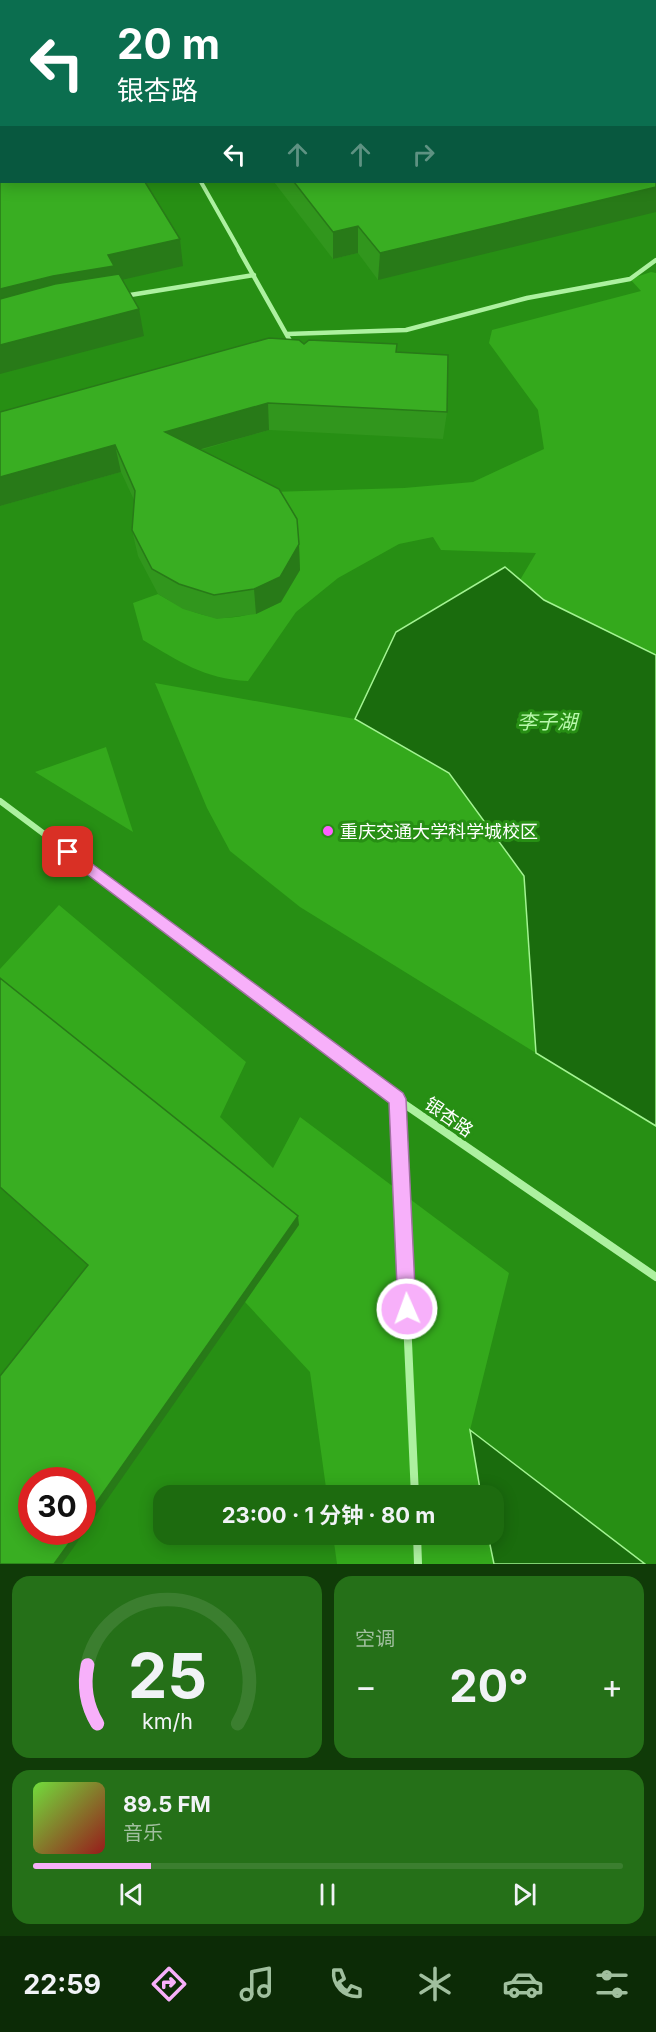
<!DOCTYPE html>
<html lang="zh">
<head>
<meta charset="utf-8">
<style>
	body { margin:0; font-family:Inter,"Noto Sans SC",sans-serif; background:#257018; color:#f1f3f6; height:100vh; display:flex; flex-direction:column; font-size:22px; white-space:nowrap }
	* { box-sizing:border-box; margin:0 }
	p { font-size:20px; color:#a0bf9e }
	.icon { flex:none; width:33px; height:33px; fill:none; stroke:currentColor; stroke-width:2; stroke-linecap:round; stroke-linejoin:round }
	.map { position:relative; height:1564px; overflow:hidden }
	.sheet { display:flex; flex-direction:column; gap:12px; padding:12px; background:#103b08; flex:1 }
	.sheet>* { flex:none }
	.guide { position:absolute; left:0px; top:0px; width:657px; height:183px; box-shadow:0 3px 15px #0003; background:#0b6e4f; color:#fff; overflow:hidden }
	.speed { position:absolute; left:18px; top:1467px; display:flex; gap:12px; font-size:30px; font-weight:700; text-align:center }
	.speed>* { display:grid; place-content:center; width:78px; height:78px; border-radius:50%; background:#1d6b0f; box-shadow:0 3px 15px #0003; line-height:1 }
	.speed .limit { border:9px solid #d22; background:#fff; color:#111 }
	.pin { position:absolute; display:grid; place-items:center; width:51px; height:51px; color:#fff; margin:-26px; border-radius:12px; box-shadow:0 3px 9px #0006 }
	.me { position:absolute; width:66px; margin:-33px; rotate:358deg; stroke-linejoin:round; filter:drop-shadow(0 0 4px #0008) }
	.turn { display:flex; align-items:center; gap:21px; height:126px; padding:0 18px; font-size:27px }
	.turn .icon { width:78px; height:78px; stroke-width:2.5 }
	.turn b { display:block; font-size:42px; line-height:51px }
	.lanes { display:flex; align-items:center; height:57px; padding:0 18px; background:#0003; justify-content:center; gap:30px; direction:ltr }
	.lanes .off { opacity:.35 }
	.big { font-size:45px; font-weight:700; line-height:1.1 }
	.sheet .widget { flex:1; display:flex; flex-direction:column; justify-content:center; gap:9px; min-width:0; padding:0 21px; border-radius:18px; background:#257018 }
	.sheet .dial { align-items:center; gap:0 }
	.dial svg { height:156px; overflow:visible; fill:none; stroke:#3b7e2f; stroke-width:7; stroke-linecap:round; text-anchor:middle }
	.dial text { fill:#f1f3f6; stroke:none }
	.song { display:flex; align-items:center; gap:18px }
	.cover { width:72px; height:72px; border-radius:9px; background:linear-gradient(135deg,hsl(100 70% 55%),hsl(0 70% 35%)) }
	.played { height:6px; border-radius:3px; background:linear-gradient(90deg,#f7b0fa 20%,#3b7e2f 20%) }
	.keys { display:flex; justify-content:space-around; direction:ltr }
	.heat { display:flex; justify-content:space-between; align-items:center; font-size:33px; direction:ltr }
	.sheet .tiles { flex:1; display:grid; gap:12px; grid-template-columns:1fr 1fr }
	.widget:last-child { grid-column:span 2 }
	.trip { position:absolute; left:153px; top:1485px; width:351px; height:60px; border-radius:18px; background:#1d6b0f; box-shadow:0 3px 15px #0003; font-weight:700; line-height:60px; text-align:center }
	.tab-bar { display:flex; height:96px; justify-content:space-around; align-items:center; background:#0c2b06; color:#a0bf9e }
	.tab-bar .icon { width:42px; height:42px }
	.tab-bar .selected { color:#f7b0fa }
	.tab-bar b { font-size:27px; color:#f1f3f6 }
	.map>svg:first-child { display:block }
	.green { fill:#34a91c }
	.water { fill:#1a6c0d; stroke:#a3f492; stroke-width:1.5 }
	.lines { fill:none; stroke-linecap:round; stroke-linejoin:round }
	.minor-far3 { stroke:#adf1a0; stroke-width:4 }
	.minor-far2 { stroke:#adf1a0; stroke-width:4.5 }
	.minor-far1 { stroke:#adf1a0; stroke-width:6 }
	.minor { stroke:#adf1a0; stroke-width:8 }
	.wall { fill:#31961d }
	.shaded-wall { fill:#287a18 }
	.building { fill:#39ae22; stroke:#287a18; stroke-width:1.5 }
	.route { fill:#f7b0fa; stroke:#a172a2; stroke-width:1.5 }
	.poi-dot { fill:#fe5fff; stroke:#278f14; stroke-width:2 }
	.labels { text-anchor:middle; dominant-baseline:central; stroke-width:6; stroke-linejoin:round; paint-order:stroke }
	.poi-label { font-size:18px; fill:#fff; stroke:#278f14; text-anchor:start }
	.street-label { font-size:18px; fill:#fff; stroke:#278f14 }
	.water-label { font-size:20px; font-style:italic; fill:#b9f8ac; stroke:#278f14 }
</style>
</head>
<body>
<div class="map">
<svg width="656" height="1564" viewBox="0 0 656 1564">
	<rect width="100%" height="100%" fill="#278f14"/>
	<!-- green -->
	<g class="green">
		<polygon points="0,0 577,0 2,2 0,164"/>
		<path d="M 651,272 L 656,273 L 656,655 L 544,600 L 520,580 L 536,553 L 441,550 L 433,537 L 399,544 L 338,578 L 296,612 L 248,681 C 204,679 179,661 143,640 L 133,603 L 158,594 C 205,622 230,626 281,602 L 237,493 L 404,488 L 473,482 L 544,449 L 538,410 L 489,343 L 492,330 L 641,291 L 630,279 Z"/>
		<polygon points="155,683 355,719 449,773 524,876 536,1053 300,907 230,851 207,808"/>
		<polygon points="106,747 133,832 35,772"/>
		<polygon points="59,905 246,1062 220,1117 273,1168 300,1117 509,1273 470,1430 481,1495 327,1495 310,1372 245,1302 0,984 0,969"/>
		<polygon points="333,1535 488,1535 494,1564 337,1564"/>
	</g>
	<!-- water -->
	<g class="water">
		<polygon points="505,567 544,600 656,655 656,1126 536,1053 524,876 449,773 355,719 396,632"/>
		<polygon points="470,1430 645,1564 494,1564 488,1535 494,1534 494,1496 481,1495"/>
	</g>
	<g class="lines">
		<!-- minor-far3 -->
		<g class="minor-far3">
			<polyline points="606,2 609,0"/>
			<polyline points="201,182 240,251"/>
		</g>
		<!-- minor-far2 -->
		<g class="minor-far2">
			<polyline points="239,250 293,346"/>
			<polyline points="124,296 254,275"/>
			<polyline points="287,334 406,330 527,298 630,279 656,260"/>
		</g>
		<!-- minor-far1 -->
		<polyline class="minor-far1" points="0,801 274,1006"/>
		<!-- minor -->
		<g class="minor">
			<polyline points="272,1005 397,1099 656,1277"/>
			<polyline points="397,1099 415,1496"/>
			<polyline points="417,1534 418,1564"/>
		</g>
	</g>
	<!-- wall -->
	<g class="wall">
		<polygon points="274,182 656,182 378,280 358,253 333,259"/>
		<polygon points="304,344 397,352 447,412 443,439 269,430 201,450 299,544 300,570 281,602 256,614 217,619 183,609 158,594 138,556 132,530 135,502 121,472 0,506"/>
	</g>
	<!-- shaded-wall -->
	<g class="shaded-wall">
		<polygon points="2,64 2,92 0,92 0,65"/>
		<polygon points="656,187 656,212 378,280 380,253"/>
		<polygon points="358,226 358,253 333,259 333,232"/>
		<polygon points="180,239 183,266 117,281 0,318 0,289 108,255"/>
		<polygon points="139,309 144,336 0,374 0,345"/>
		<polygon points="268,403 269,430 169,458 165,432"/>
		<polygon points="115,445 121,472 0,506 0,477"/>
		<polygon points="299,544 300,570 281,602 256,614 254,589"/>
		<polygon points="298,1216 299,1225 62,1564 54,1564 77,1532 82,1532 82,1523"/>
	</g>
	<!-- building -->
	<g class="building">
		<polygon points="89,0 299,0 298,2 81,2"/>
		<polygon points="632,0 656,0 656,72 656,2 629,2"/>
		<polygon points="2,16 2,64 0,65 0,17"/>
		<polygon points="656,114 656,187 380,253 358,226 333,232 294,182 656,182"/>
		<polygon points="0,181 145,182 180,239 108,255 114,266 53,276 0,289"/>
		<polygon points="119,274 139,309 0,345 0,299 55,284"/>
		<polygon points="269,338 299,340 304,344 309,340 397,344 396,352 448,355 447,412 268,403 165,432 279,489 297,519 299,544 280,577 254,589 214,595 179,584 152,569 132,530 135,491 115,445 0,477 0,412"/>
		<polygon points="0,978 298,1216 82,1523 82,1480 32,1480 32,1532 77,1532 54,1564 0,1564 0,1376 88,1265 0,1187"/>
	</g>
	<!-- route -->
	<polygon class="route" points="68,846 403,1093 406,1099 416,1309 413,1315 407,1318 400,1315 398,1309 389,1103 63,856 61,852 63,848"/>
	<!-- markers -->
	<circle class="poi-dot" cx="328" cy="831" r="6"/>
	<g class="labels">
		<!-- poi labels -->
		<g class="poi-label">
			<text x="340" y="831">重庆交通大学科学城校区</text>
		</g>
		<!-- street labels -->
		<g class="street-label">
			<text transform="translate(449 1117) rotate(35)">银杏路</text>
		</g>
		<!-- water labels -->
		<g class="water-label">
			<text x="547" y="722">李子湖</text>
		</g>
	</g>
</svg>
<div class="speed"><div class="limit">30</div></div>
<div class="pin" style="left:68px;top:852px;background:#d93025"><svg class="icon" aria-label="arrive" viewBox="0 0 24 24"><path d="M6 21V4h12l-3 4 3 4H6"/></svg></div>
<svg class="me" style="left:407px;top:1309px" viewBox="-20 -20 40 40"><circle r="17" fill="#f7b0fa" stroke="#fff" stroke-width="3"/><path d="M0-11L8 9 0 5-8 9z" fill="#fff"/></svg>
<div class="trip">23:00 · 1 分钟 · 80 m</div>
<div class="guide">
<div class="turn"><svg class="icon" aria-label="left" viewBox="0 0 24 24"><path d="M17 20v-9H6M10 6l-5 5 5 5"/></svg><div><b>20 m</b>银杏路</div></div>
<div class="lanes"><svg class="icon" aria-label="left" viewBox="0 0 24 24"><path d="M17 20v-9H6M10 6l-5 5 5 5"/></svg><svg class="icon off" aria-label="ahead" viewBox="0 0 24 24"><path d="M12 20V5M6 11l6-6 6 6"/></svg><svg class="icon off" aria-label="ahead" viewBox="0 0 24 24"><path d="M12 20V5M6 11l6-6 6 6"/></svg><svg class="icon off" aria-label="right" viewBox="0 0 24 24"><path d="M7 20v-9h11M14 6l5 5-5 5"/></svg></div>
</div>
</div>
<section class="sheet">
<div class="tiles">
<div class="widget dial"><svg viewBox="0 0 100 80">
<path d="M14 69A42 42 0 1 1 86 69"/>
<path d="M14 69A42 42 0 0 1 9 39" stroke="#f7b0fa"/>
<text x="50" y="56" font-size="32" font-weight="700">25</text>
<text x="50" y="72" font-size="11">km/h</text>
</svg></div>
<div class="widget"><p>空调</p>
<div class="heat"><a>−</a><b class="big">20°</b><a>+</a></div>
</div>
<div class="widget">
<div class="song"><i class="cover"></i><div><b>89.5 FM</b><p>音乐</p></div></div>
<div class="played"></div>
<div class="keys"><svg class="icon" aria-label="previous" viewBox="0 0 24 24"><path d="M18 5L8 12l10 7zM5 5v14"/></svg><svg class="icon" aria-label="pause" viewBox="0 0 24 24"><path d="M8 5v14M16 5v14"/></svg><svg class="icon" aria-label="next" viewBox="0 0 24 24"><path d="M6 5l10 7-10 7zM19 5v14"/></svg></div>
</div>
</div>
</section>
<nav class="tab-bar">
<b>22:59</b>
<svg class="icon selected" aria-label="directions" viewBox="0 0 24 24"><path d="M12 3l9 9-9 9-9-9zM9 14v-3h6M13 9l2 2-2 2"/></svg>
<svg class="icon" aria-label="music" viewBox="0 0 24 24"><path d="M9 18V5l10-2v13"/><circle cx="6" cy="18" r="3"/><circle cx="16" cy="16" r="3"/></svg>
<svg class="icon" aria-label="phone" viewBox="0 0 24 24"><path d="M5 4h4l2 5-3 2q2 4 5 5l2-3 5 2v4C11 20 4 13 5 4z"/></svg>
<svg class="icon" aria-label="climate" viewBox="0 0 24 24"><path d="M12 3v18M4 7l16 10M4 17L20 7"/></svg>
<svg class="icon" aria-label="car" viewBox="0 0 24 24"><path d="M5 17H2v-5l4-1 3-4h7l3 4 3 1v5h-3M9 17h6M6 11h13"/><circle cx="7" cy="17" r="2"/><circle cx="17" cy="17" r="2"/></svg>
<svg class="icon" aria-label="filters" viewBox="0 0 24 24"><path d="M4 7h16M4 17h16"/><circle cx="9" cy="7" r="2"/><circle cx="15" cy="17" r="2"/></svg>
</nav>
</body>
</html>
